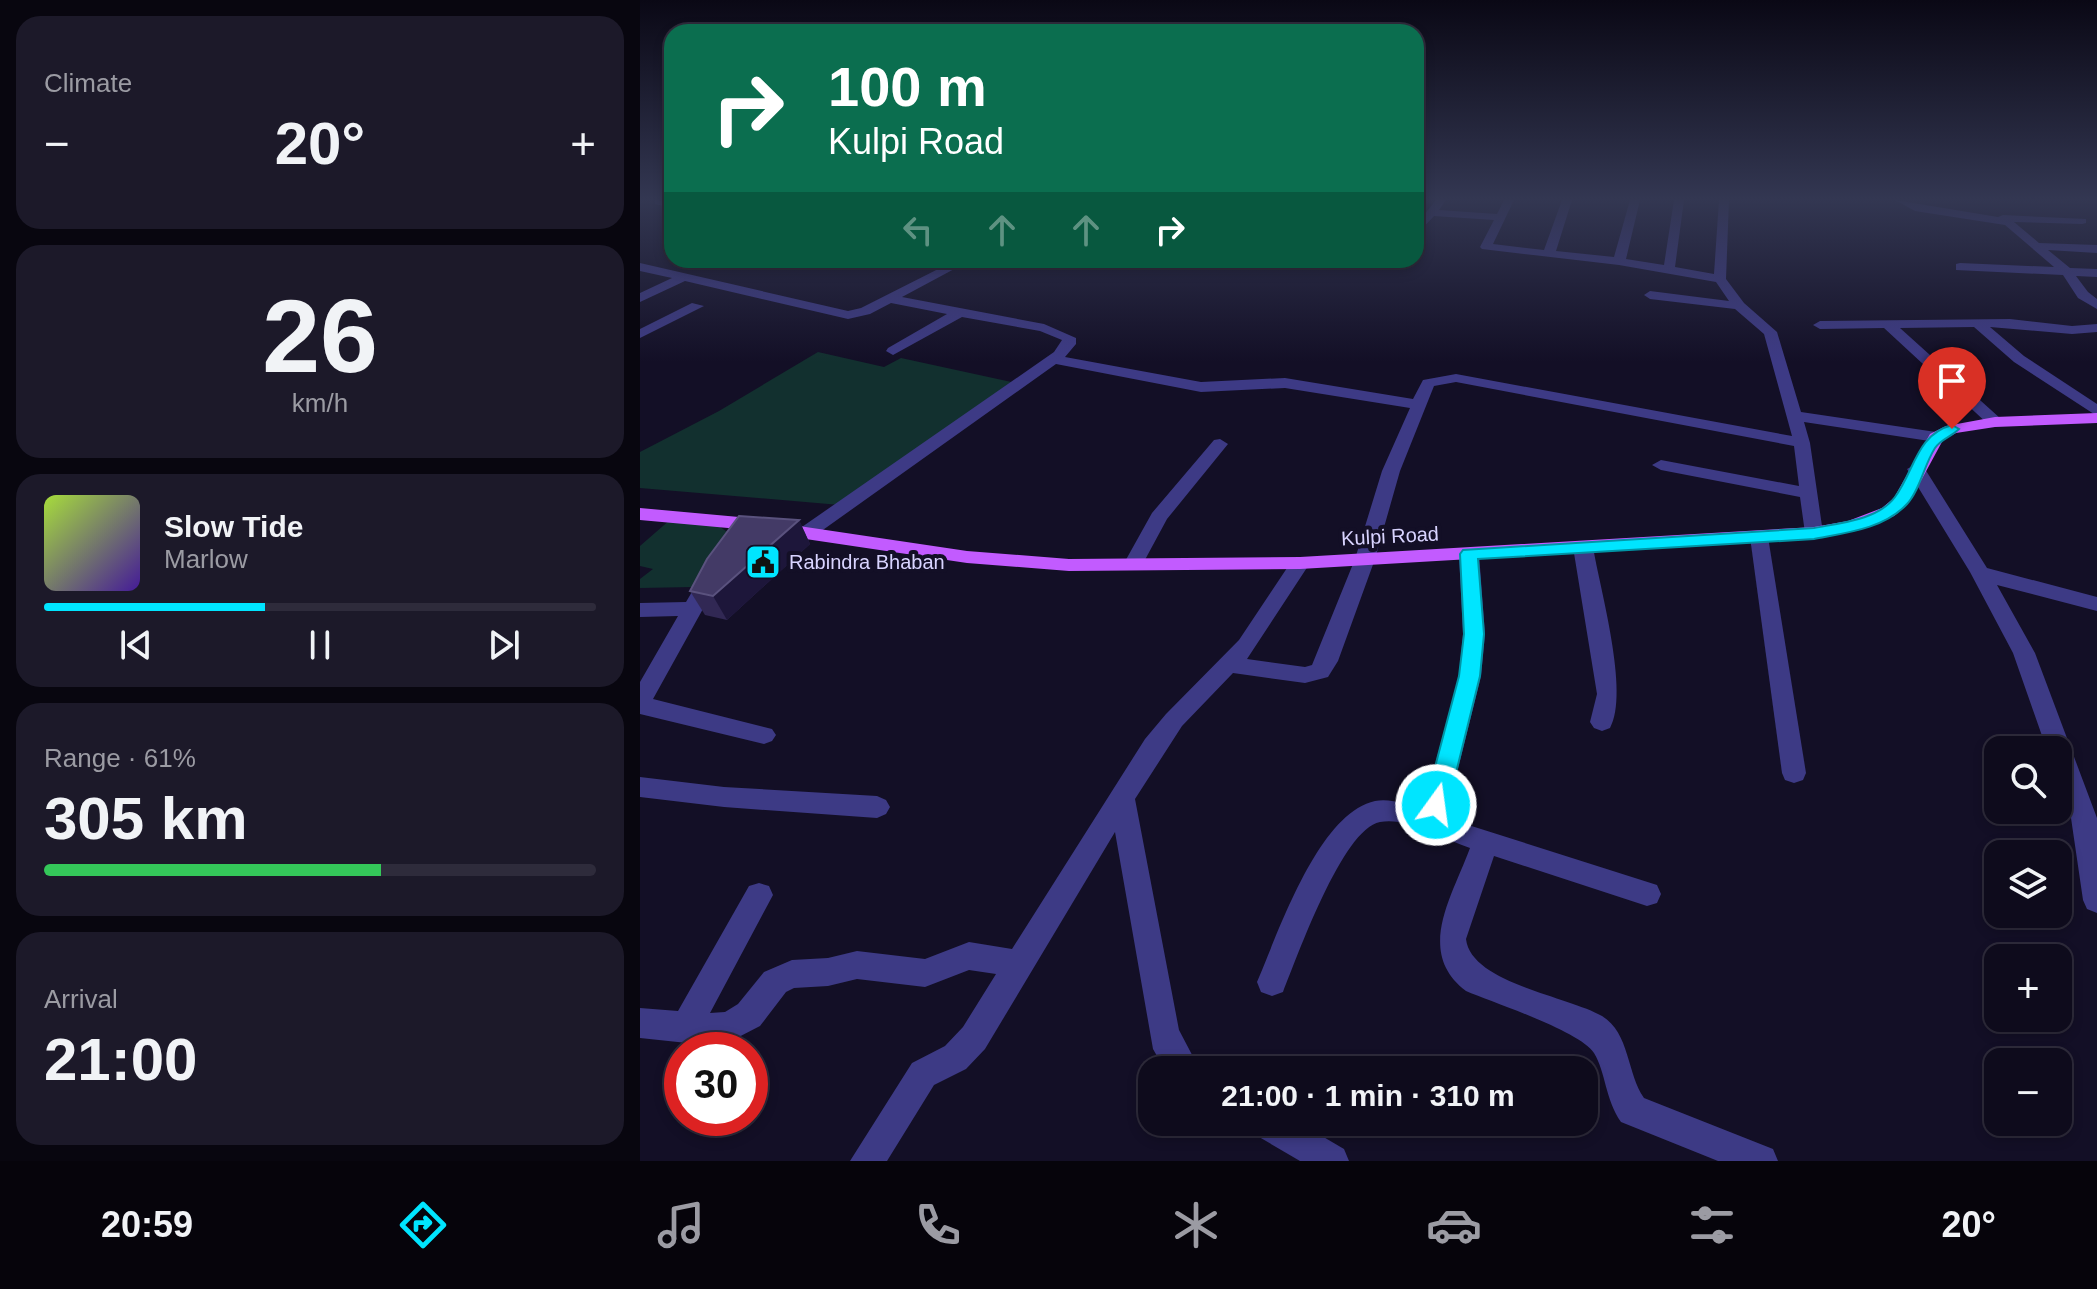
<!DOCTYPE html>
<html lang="en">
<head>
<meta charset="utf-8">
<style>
	body { margin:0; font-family:Helvetica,sans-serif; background:#1c1929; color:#f1f3f6; height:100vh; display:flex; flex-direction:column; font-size:30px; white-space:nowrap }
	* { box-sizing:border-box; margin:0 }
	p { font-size:26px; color:#9b9ba3 }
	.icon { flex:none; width:44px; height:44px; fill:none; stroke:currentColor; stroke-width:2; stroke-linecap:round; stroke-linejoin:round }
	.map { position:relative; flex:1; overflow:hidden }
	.drawer { display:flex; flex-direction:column; gap:16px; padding:16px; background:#08060f; width:640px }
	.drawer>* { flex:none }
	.top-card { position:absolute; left:24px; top:24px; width:760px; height:244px; border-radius:24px; box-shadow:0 4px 12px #0003,0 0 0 2px #2e2b3b; background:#0b6e4f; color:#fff; overflow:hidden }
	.buttons { position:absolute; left:1344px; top:736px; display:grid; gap:16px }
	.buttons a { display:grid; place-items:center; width:88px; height:88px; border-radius:16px; background:#0e0b1c; box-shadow:0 4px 12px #0003,0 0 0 2px #2e2b3b; font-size:40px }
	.speed { position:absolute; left:24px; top:1032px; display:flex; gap:16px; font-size:40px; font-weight:700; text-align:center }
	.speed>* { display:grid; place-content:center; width:104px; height:104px; border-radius:50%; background:#0e0b1c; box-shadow:0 4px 12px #0003,0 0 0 2px #2e2b3b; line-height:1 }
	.speed .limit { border:12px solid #d22; background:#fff; color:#111 }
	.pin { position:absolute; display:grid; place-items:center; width:68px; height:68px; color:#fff; margin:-82px -34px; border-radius:50% 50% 50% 0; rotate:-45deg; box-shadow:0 0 8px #0007 }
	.pin .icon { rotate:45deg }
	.me { position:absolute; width:88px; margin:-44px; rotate:14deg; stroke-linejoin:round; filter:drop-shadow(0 0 6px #0008) }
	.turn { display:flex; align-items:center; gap:28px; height:168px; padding:0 32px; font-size:36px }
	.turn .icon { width:104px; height:104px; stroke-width:2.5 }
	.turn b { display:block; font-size:56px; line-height:68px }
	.lanes { display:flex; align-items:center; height:76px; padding:0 32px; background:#0003; justify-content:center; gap:40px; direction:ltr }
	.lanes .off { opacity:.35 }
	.big { font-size:60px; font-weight:700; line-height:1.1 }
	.drawer .card { flex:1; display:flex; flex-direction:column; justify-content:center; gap:12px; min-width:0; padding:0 28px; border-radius:24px; background:#1c1929 }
	.drawer .dial { align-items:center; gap:0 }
	.dial b { font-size:104px; line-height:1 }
	.song { display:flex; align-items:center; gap:24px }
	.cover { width:96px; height:96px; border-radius:12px; background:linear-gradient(135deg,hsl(80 70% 55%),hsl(260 70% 35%)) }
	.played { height:8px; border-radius:4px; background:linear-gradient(90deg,#00e5ff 40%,#2e2b3b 40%) }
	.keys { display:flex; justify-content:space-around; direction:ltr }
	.heat { display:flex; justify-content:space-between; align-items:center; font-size:44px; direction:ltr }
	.charge { height:12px; border-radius:6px; background:linear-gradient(90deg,#34c759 61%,#2e2b3b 0) }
	.trip { position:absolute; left:498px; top:1056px; width:460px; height:80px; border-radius:24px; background:#0e0b1c; box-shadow:0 4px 12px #0003,0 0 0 2px #2e2b3b; font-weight:700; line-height:80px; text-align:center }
	.tab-bar { display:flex; height:128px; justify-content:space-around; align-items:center; background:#06040b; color:#9b9ba3 }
	.tab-bar .icon { width:56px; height:56px }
	.tab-bar .on { color:#00e5ff }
	.tab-bar b { font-size:36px; color:#f1f3f6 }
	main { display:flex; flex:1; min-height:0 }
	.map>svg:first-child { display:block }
	.green { fill:#12302f }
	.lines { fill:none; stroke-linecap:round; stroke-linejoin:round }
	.street { fill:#3d3a85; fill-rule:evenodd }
	.primary { fill:#c25bff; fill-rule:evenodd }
	.wall { fill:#312854 }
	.shaded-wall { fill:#1d163a }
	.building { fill:#433a66; stroke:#5a527e; stroke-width:2 }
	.route { fill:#00e5ff; stroke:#0095a6; stroke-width:2 }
	.labels { text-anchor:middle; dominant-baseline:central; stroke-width:8; stroke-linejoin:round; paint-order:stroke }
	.street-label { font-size:20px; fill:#d9d4ff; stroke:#130f26 }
	.poi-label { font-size:20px; fill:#d9d4ff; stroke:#130f26; text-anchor:start }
</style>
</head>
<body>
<main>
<section class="drawer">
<div class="card"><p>Climate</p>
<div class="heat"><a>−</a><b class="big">20°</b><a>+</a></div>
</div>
<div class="card dial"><b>26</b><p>km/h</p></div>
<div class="card">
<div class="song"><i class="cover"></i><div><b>Slow Tide</b><p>Marlow</p></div></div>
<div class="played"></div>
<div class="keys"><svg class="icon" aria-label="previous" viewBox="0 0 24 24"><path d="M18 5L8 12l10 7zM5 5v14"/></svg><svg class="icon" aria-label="pause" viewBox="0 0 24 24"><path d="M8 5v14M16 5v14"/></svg><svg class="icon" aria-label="next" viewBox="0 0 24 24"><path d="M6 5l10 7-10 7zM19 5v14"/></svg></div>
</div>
<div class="card"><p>Range · 61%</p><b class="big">305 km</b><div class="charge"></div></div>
<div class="card"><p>Arrival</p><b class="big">21:00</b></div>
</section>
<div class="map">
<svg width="1457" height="1161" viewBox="0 0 1457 1161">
	<rect width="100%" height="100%" fill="#130f26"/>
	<!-- green -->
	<g class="green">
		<polygon points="178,352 244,367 261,358 376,383 200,505 0,488 0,452 79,411"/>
		<polygon points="31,519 76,524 90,534 53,587 0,588 0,579 13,569 0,566 0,546"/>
	</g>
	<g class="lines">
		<!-- street -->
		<g class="street">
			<polygon points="15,200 32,202 32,208 15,204"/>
			<polygon points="796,200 806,200 799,210 857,214 864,200 874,200 853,244 904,250 922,200 932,200 916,251 974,257 990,200 1000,200 986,259 1024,265 1034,200 1044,200 1035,267 1074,274 1079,200 1089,200 1086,279 1104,303 1137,332 1161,412 1296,432 1304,437 1296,442 1164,422 1170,443 1183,533 1174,539 1165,533 1160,497 1021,470 1012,465 1021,460 1159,486 1154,446 816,382 794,386 760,471 735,559 698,661 688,677 665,683 593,673 542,726 495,799 539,1030 560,1070 525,1070 513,1049 475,832 345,1049 326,1069 294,1085 247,1161 210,1161 272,1063 305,1046 323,1027 356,974 329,970 285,987 217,979 188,986 154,988 146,992 120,1026 89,1042 66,1045 0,1038 0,1008 38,1011 109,886 119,883 129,886 133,895 70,1013 85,1012 98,1004 124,972 152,960 188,958 217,951 285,959 329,942 372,949 505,739 526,714 599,640 653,559 660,557 670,563 607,659 665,667 672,665 715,559 742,471 770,408 645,388 561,392 416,364 173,537 166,539 157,533 159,529 414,352 422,340 400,331 322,317 253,355 246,351 248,348 307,314 251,303 230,314 208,319 45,281 0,302 0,293 32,278 0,271 0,263 208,311 221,308 316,260 331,260 262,297 404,324 436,338 436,344 425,357 561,382 645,378 773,399 783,380 816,374 1152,436 1124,334 1095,309 1010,299 1004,295 1010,291 1089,301 1076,282 979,265 842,249 840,247 854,220 794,216 776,235 776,225"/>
			<polygon points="1255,200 1358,217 1363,215 1446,219 1446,223 1442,224 1374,222 1399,243 1457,245 1457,253 1408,250 1430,268 1457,269 1457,277 1436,276 1448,292 1457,299 1457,309 1438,298 1423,275 1316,270 1316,264 1320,263 1414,267 1365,225 1275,211"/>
			<polygon points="52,303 64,306 0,338 0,329"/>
			<polygon points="1370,319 1432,326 1457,324 1457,332 1432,334 1350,327 1384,356 1457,404 1457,416 1374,362 1334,327 1260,328 1361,419 1361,425 1349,425 1244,328 1180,329 1173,325 1180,321"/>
			<polygon points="580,439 588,444 527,519 500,569 486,569 483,565 512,513 574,440"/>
			<polygon points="1276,464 1285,469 1347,568 1457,597 1457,611 1357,585 1395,653 1457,818 1457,913 1447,909 1443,900 1431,818 1418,781 1418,750 1407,750 1373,653 1330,572 1267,469"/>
			<polygon points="1119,531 1128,537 1166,773 1163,780 1154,783 1145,780 1142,773 1110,537"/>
			<path d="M 943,541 L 953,547 C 960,589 990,693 970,728 L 962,731 L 954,728 L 950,722 L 957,694 L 933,547 Z"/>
			<path d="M 829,548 L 839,554 L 845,634 L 841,676 L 809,805 L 810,814 L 822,823 L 1017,885 L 1021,894 L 1017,903 L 1007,906 L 854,856 L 826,939 C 831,983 927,996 962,1016 C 990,1033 987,1074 1004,1098 L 1133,1149 L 1138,1161 L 1078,1161 L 981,1122 C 965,1099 966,1073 954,1053 C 940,1031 854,1003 826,991 C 775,952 812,897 830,848 C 803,839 769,817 740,822 C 702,829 657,958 643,992 L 632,996 L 621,992 L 617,982 C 638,934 678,813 735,801 C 751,798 769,805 783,809 L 819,676 L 823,634 L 819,554 Z"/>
			<polygon points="69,574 79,580 13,699 132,729 136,735 132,741 124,744 0,714 0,682 38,616 0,617 0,603 46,602 62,575"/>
			<polygon points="0,777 84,787 237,796 246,800 250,807 246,814 237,818 84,807 0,797"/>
			<polygon points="609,1122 658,1122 704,1149 709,1161 660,1161 614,1134"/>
		</g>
		<!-- primary -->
		<polygon class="primary" points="1457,413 1457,423 1355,427 1316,433 1303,440 1270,501 1254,516 1219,530 1174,539 660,569 429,571 327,563 99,529 0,520 0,508 99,517 327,551 429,559 660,557 1174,527 1208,521 1242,508 1254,498 1290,434 1306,426 1355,417"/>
	</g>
	<!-- wall -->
	<polygon class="wall" points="159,520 170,544 87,620 65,615 50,591"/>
	<!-- shaded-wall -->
	<polygon class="shaded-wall" points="159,520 170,544 87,620 73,596"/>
	<!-- building -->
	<polygon class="building" points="99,516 159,520 73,596 50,591 67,559"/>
	<!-- sky -->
	<linearGradient id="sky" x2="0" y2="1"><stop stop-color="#0a0815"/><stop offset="0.55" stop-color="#333752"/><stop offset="1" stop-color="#333752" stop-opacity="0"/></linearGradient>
	<rect width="1457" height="362" fill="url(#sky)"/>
	<!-- route -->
	<path class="route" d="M 1312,425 L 1319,429 C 1311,437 1301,439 1295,448 C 1284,465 1280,490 1267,504 C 1244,529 1205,533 1174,539 L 838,559 L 844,634 L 840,676 L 808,805 L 804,811 L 796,814 L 788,811 L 785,805 L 819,676 L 824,634 L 820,554 L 823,550 L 1174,528 C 1200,523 1238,520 1255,497 C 1275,470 1276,435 1312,425 Z"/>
	<!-- icons -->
	<defs>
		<symbol id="civic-square" viewBox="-11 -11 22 22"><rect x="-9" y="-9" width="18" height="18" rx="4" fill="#00e5ff" stroke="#130f26"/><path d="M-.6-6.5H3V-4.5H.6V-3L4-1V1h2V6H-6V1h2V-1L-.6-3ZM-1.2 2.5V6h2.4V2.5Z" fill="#111"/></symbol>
	</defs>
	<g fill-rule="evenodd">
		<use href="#civic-square" x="103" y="542" width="40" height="40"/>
	</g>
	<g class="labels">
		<!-- street labels -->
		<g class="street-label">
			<text transform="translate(750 536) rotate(-3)">Kulpi Road</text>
		</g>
		<!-- poi labels -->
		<g class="poi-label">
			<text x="149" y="562">Rabindra Bhaban</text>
		</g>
	</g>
</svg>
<div class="buttons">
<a><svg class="icon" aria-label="search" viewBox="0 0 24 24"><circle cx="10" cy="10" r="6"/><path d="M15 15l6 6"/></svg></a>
<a><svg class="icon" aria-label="layers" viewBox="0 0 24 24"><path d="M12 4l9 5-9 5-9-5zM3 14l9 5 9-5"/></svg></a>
<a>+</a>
<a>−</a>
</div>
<div class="speed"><div class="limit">30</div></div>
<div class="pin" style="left:1312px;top:429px;background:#d93025"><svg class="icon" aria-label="arrive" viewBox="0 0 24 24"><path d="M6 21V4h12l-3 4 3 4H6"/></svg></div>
<svg class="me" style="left:796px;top:805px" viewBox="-20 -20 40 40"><circle r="17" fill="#00e5ff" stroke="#fff" stroke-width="3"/><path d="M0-11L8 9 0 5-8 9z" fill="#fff"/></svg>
<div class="trip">21:00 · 1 min · 310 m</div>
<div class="top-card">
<div class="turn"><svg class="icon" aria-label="right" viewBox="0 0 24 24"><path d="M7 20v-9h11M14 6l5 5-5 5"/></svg><div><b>100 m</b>Kulpi Road</div></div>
<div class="lanes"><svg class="icon off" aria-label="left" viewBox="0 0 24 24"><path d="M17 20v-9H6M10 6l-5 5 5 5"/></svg><svg class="icon off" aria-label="ahead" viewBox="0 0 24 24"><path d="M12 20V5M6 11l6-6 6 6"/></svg><svg class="icon off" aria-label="ahead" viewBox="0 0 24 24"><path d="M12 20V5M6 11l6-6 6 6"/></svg><svg class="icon" aria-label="right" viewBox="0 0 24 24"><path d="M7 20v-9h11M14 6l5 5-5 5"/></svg></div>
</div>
</div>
</main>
<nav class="tab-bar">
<b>20:59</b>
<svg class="icon on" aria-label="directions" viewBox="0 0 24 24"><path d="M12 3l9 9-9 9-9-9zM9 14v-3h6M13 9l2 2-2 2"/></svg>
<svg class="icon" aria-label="music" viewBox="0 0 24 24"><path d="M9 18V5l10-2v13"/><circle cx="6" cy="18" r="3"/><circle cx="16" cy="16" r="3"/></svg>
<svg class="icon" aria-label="phone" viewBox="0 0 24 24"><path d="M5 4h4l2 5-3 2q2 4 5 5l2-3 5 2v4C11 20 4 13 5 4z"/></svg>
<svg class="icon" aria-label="climate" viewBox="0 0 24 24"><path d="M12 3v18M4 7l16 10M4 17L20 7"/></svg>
<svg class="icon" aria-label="car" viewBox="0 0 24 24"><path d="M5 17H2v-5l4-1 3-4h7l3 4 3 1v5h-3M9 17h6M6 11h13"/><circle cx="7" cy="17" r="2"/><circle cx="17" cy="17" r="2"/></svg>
<svg class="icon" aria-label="filters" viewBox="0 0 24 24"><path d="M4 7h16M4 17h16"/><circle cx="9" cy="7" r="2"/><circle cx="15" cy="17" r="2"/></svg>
<b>20°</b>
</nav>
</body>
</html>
